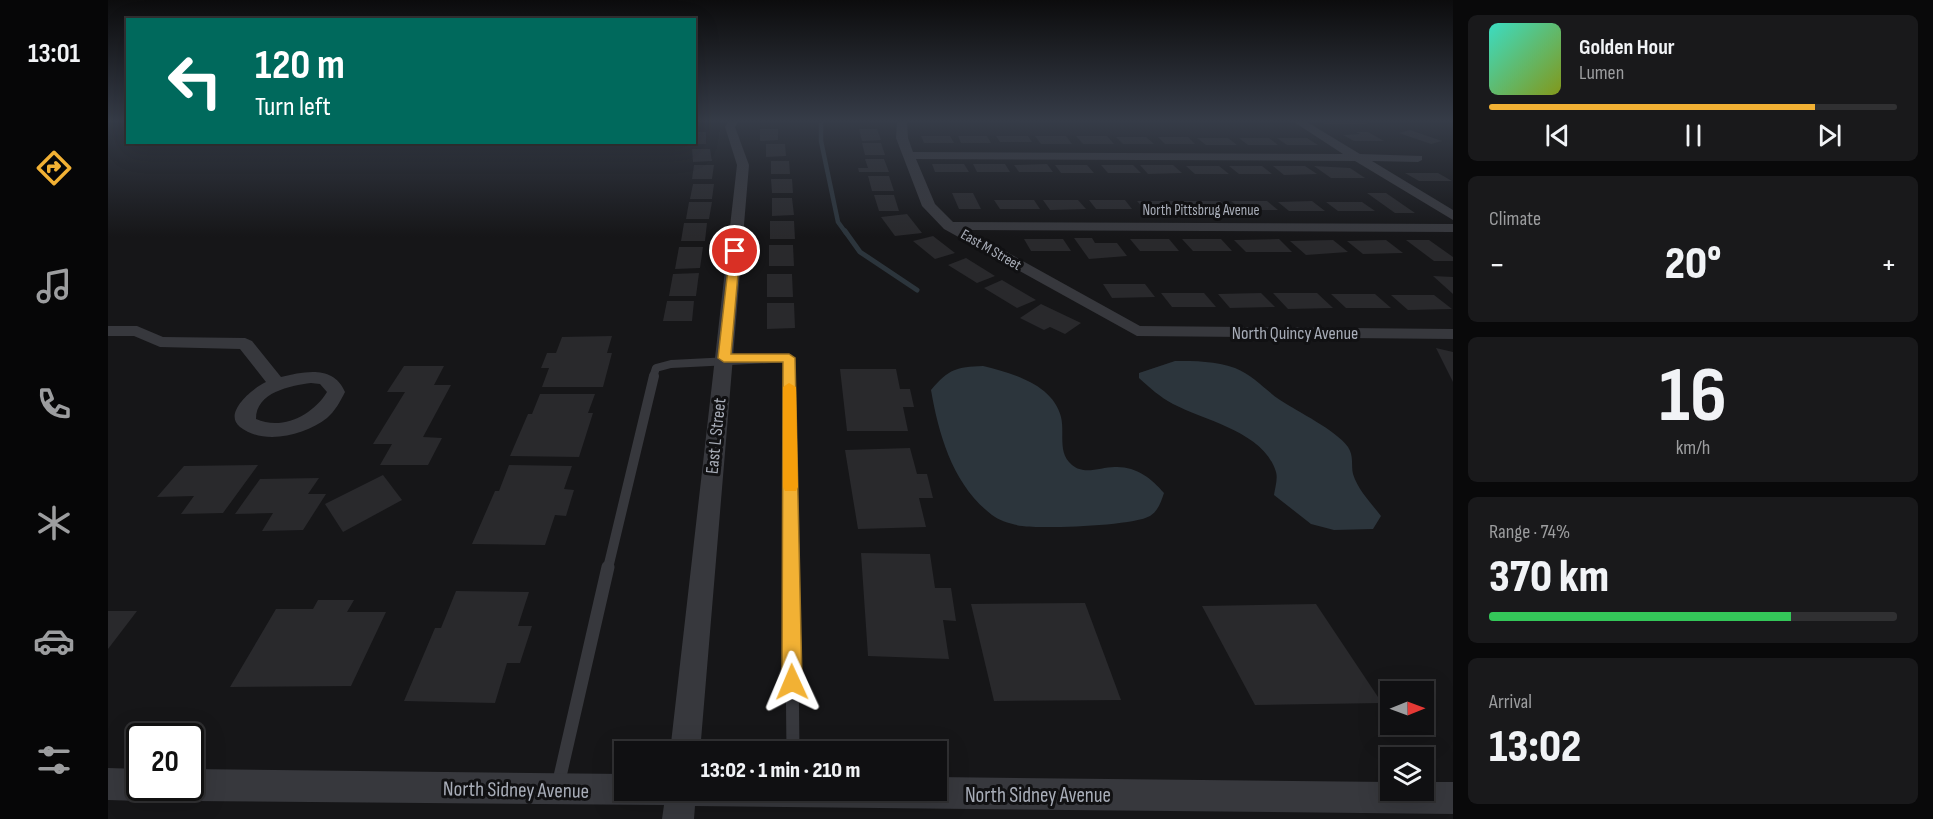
<!DOCTYPE html>
<html lang="en">
<head>
<meta charset="utf-8">
<style>
	body { margin:0; font-family:"Sofia Sans Condensed",sans-serif; background:#19191b; color:#f1f3f6; height:100vh; display:flex; flex-direction:column; font-size:22px; white-space:nowrap }
	* { box-sizing:border-box; margin:0 }
	p { font-size:20px; color:#9c9d9f }
	.icon { flex:none; width:33px; height:33px; fill:none; stroke:currentColor; stroke-width:2; stroke-linecap:round; stroke-linejoin:round }
	.map { position:relative; flex:1; overflow:hidden }
	.side { display:flex; flex-direction:column; gap:15px; padding:15px; background:#09090a; width:480px }
	.side>* { flex:none }
	.banner { position:absolute; left:18px; top:18px; width:570px; height:126px; border-radius:0px; box-shadow:0 6px 24px #0002,0 0 0 2px #303032; background:#00695c; color:#fff; overflow:hidden }
	.needle { width:39px; rotate:89deg }
	.tools { position:absolute; left:1272px; top:681px; display:grid; gap:12px }
	.tools a { display:grid; place-items:center; width:54px; height:54px; border-radius:0px; background:#101012; box-shadow:0 6px 24px #0002,0 0 0 2px #303032; font-size:30px }
	.speed { position:absolute; left:18px; top:723px; display:flex; gap:12px; font-size:30px; font-weight:700; text-align:center }
	.speed>* { display:grid; place-content:center; width:78px; height:78px; border-radius:50%; background:#101012; box-shadow:0 6px 24px #0002,0 0 0 2px #303032; line-height:1 }
	.speed .limit { border:3px solid #111; border-radius:9px; background:#fff; color:#111 }
	.pin { position:absolute; display:grid; place-items:center; width:51px; height:51px; color:#fff; margin:-26px; border:3px solid #fff; border-radius:50%; box-shadow:0 2px 6px #0007 }
	.me { position:absolute; width:66px; margin:-33px; rotate:359deg; stroke-linejoin:round; filter:drop-shadow(0 0 4px #0008) }
	.turn { display:flex; align-items:center; gap:21px; height:126px; padding:0 30px; font-size:27px }
	.turn .icon { width:78px; height:78px; stroke-width:2.5 }
	.turn b { display:block; font-size:42px; line-height:51px }
	.big { font-size:45px; font-weight:800; line-height:1.1 }
	.side .tile { flex:1; display:flex; flex-direction:column; justify-content:center; gap:9px; min-width:0; padding:0 21px; border-radius:9px; background:#19191b }
	.side .dial { align-items:center; gap:0 }
	.dial b { font-size:78px; line-height:1 }
	.song { display:flex; align-items:center; gap:18px }
	.cover { width:72px; height:72px; border-radius:9px; background:linear-gradient(135deg,hsl(170 70% 55%),hsl(70 70% 35%)) }
	.played { height:6px; border-radius:3px; background:linear-gradient(90deg,#f2b134 80%,#303032 80%) }
	.keys { display:flex; justify-content:space-around; direction:ltr }
	.heat { display:flex; justify-content:space-between; align-items:center; font-size:33px; direction:ltr }
	.charge { height:9px; border-radius:4px; background:linear-gradient(90deg,#34c759 74%,#303032 0) }
	.trip { position:absolute; left:506px; top:741px; width:333px; height:60px; border-radius:0px; background:#101012; box-shadow:0 6px 24px #0002,0 0 0 2px #303032; font-weight:800; line-height:60px; text-align:center }
	main { display:flex; flex:1; min-height:0 }
	.tabs { display:flex; flex-direction:column; width:108px; justify-content:space-around; align-items:center; background:#060607; color:#9c9d9f }
	.tabs .icon { width:42px; height:42px }
	.tabs .current { color:#f2b134 }
	.tabs b { font-size:27px; color:#f1f3f6 }
	.map>svg:first-child { display:block }
	.water { fill:#2c353c }
	.lines { fill:none; stroke-linecap:round; stroke-linejoin:round }
	.stream-far1 { stroke:#2c353c; stroke-width:4.5 }
	.stream { stroke:#2c353c; stroke-width:5 }
	.building { fill:#29292c }
	.lane-far2 { stroke:#37383d; stroke-width:8 }
	.lane-far1 { stroke:#37383d; stroke-width:10 }
	.lane { stroke:#37383d; stroke-width:13 }
	.street { fill:#37383d; fill-rule:evenodd }
	.route { fill:#f2b134; stroke:#9d7322; stroke-width:1.5 }
	.slow { fill:#f59e0b }
	.labels { text-anchor:middle; dominant-baseline:central; stroke-width:6; stroke-linejoin:round; paint-order:stroke }
	.far-street-label { font-size:15px; fill:#a8adb8; stroke:#111113 }
	.street-label { font-size:18px; fill:#a8adb8; stroke:#111113 }
	.near-street-label { font-size:21px; fill:#a8adb8; stroke:#111113 }
</style>
</head>
<body>
<main>
<nav class="tabs">
<b>13:01</b>
<svg class="icon current" aria-label="directions" viewBox="0 0 24 24"><path d="M12 3l9 9-9 9-9-9zM9 14v-3h6M13 9l2 2-2 2"/></svg>
<svg class="icon" aria-label="music" viewBox="0 0 24 24"><path d="M9 18V5l10-2v13"/><circle cx="6" cy="18" r="3"/><circle cx="16" cy="16" r="3"/></svg>
<svg class="icon" aria-label="phone" viewBox="0 0 24 24"><path d="M5 4h4l2 5-3 2q2 4 5 5l2-3 5 2v4C11 20 4 13 5 4z"/></svg>
<svg class="icon" aria-label="climate" viewBox="0 0 24 24"><path d="M12 3v18M4 7l16 10M4 17L20 7"/></svg>
<svg class="icon" aria-label="car" viewBox="0 0 24 24"><path d="M5 17H2v-5l4-1 3-4h7l3 4 3 1v5h-3M9 17h6M6 11h13"/><circle cx="7" cy="17" r="2"/><circle cx="17" cy="17" r="2"/></svg>
<svg class="icon" aria-label="filters" viewBox="0 0 24 24"><path d="M4 7h16M4 17h16"/><circle cx="9" cy="7" r="2"/><circle cx="15" cy="17" r="2"/></svg>
</nav>
<div class="map">
<svg width="1345" height="819" viewBox="0 0 1345 819">
	<rect width="100%" height="100%" fill="#161618"/>
	<!-- water -->
	<g class="water">
		<path d="M 1067,361 C 1087,361 1108,361 1127,368 C 1145,375 1156,389 1172,400 C 1190,412 1228,430 1240,447 C 1246,456 1243,465 1245,474 C 1250,490 1263,503 1273,516 L 1265,529 L 1226,530 L 1203,524 L 1166,495 C 1167,488 1170,479 1168,472 C 1156,432 1098,421 1065,404 C 1052,397 1042,388 1031,378 L 1031,373 Z"/>
		<path d="M 875,366 C 903,373 945,384 953,417 C 957,433 949,453 964,465 C 977,476 994,466 1009,467 C 1029,467 1044,479 1056,493 C 1053,502 1050,511 1042,516 C 1025,526 934,529 914,526 C 905,525 890,520 884,515 C 845,485 831,436 823,390 C 841,369 848,367 875,366 Z"/>
	</g>
	<g class="lines">
		<!-- stream-far1 -->
		<polyline class="stream-far1" points="713,122 713,141 730,222 738,233"/>
		<!-- stream -->
		<polyline class="stream" points="737,231 752,252 809,290"/>
	</g>
	<!-- building -->
	<g class="building">
		<polygon points="1213,122 1259,122 1259,124 1217,124"/>
		<polygon points="652,129 670,129 670,140 652,141"/>
		<polygon points="751,129 769,129 773,140 754,141"/>
		<polygon points="1302,130 1334,141 1323,144 1291,133"/>
		<rect x="586" y="132" width="12" height="12"/>
		<polygon points="1248,132 1260,132 1276,141 1246,141 1235,135 1252,134"/>
		<polygon points="813,136 842,136 846,143 816,143"/>
		<polygon points="850,136 879,136 883,143 853,143"/>
		<polygon points="888,136 920,136 924,142 892,142"/>
		<polygon points="927,136 958,136 964,144 933,144"/>
		<polygon points="968,136 999,136 1006,144 975,144"/>
		<polygon points="1008,137 1038,137 1046,144 1015,144"/>
		<polygon points="1050,137 1080,137 1087,144 1057,144"/>
		<polygon points="1089,138 1120,138 1129,145 1098,145"/>
		<polygon points="1131,138 1161,138 1170,145 1140,145"/>
		<polygon points="1169,138 1199,138 1210,145 1179,145"/>
		<polygon points="754,143 773,143 777,155 757,155"/>
		<polygon points="658,144 677,144 678,156 658,157"/>
		<polygon points="584,149 602,149 604,161 585,162"/>
		<polygon points="757,159 776,159 781,172 751,172 750,168 760,168"/>
		<polygon points="663,161 681,161 682,174 663,174"/>
		<polygon points="824,164 856,164 861,172 827,172"/>
		<polygon points="865,164 897,164 902,172 869,172"/>
		<polygon points="939,164 945,172 911,172 906,165"/>
		<polygon points="586,165 606,165 604,179 584,179"/>
		<polygon points="947,165 979,165 986,173 953,173"/>
		<polygon points="993,165 1025,165 1033,173 1000,173"/>
		<polygon points="1032,165 1065,165 1074,173 1040,174"/>
		<polygon points="1078,166 1111,166 1121,174 1087,174"/>
		<polygon points="1121,166 1154,166 1164,174 1131,174"/>
		<polygon points="1165,166 1197,166 1209,174 1176,175"/>
		<polygon points="1206,166 1242,168 1257,178 1223,178"/>
		<polygon points="1297,173 1330,173 1344,181 1311,181"/>
		<polygon points="760,176 781,176 786,191 764,191"/>
		<polygon points="663,179 684,179 685,193 664,193"/>
		<polygon points="585,184 606,184 604,199 582,199"/>
		<polygon points="844,193 865,193 873,209 851,209"/>
		<polygon points="1259,193 1278,193 1307,213 1287,213"/>
		<polygon points="766,195 786,195 791,211 771,211"/>
		<polygon points="664,198 684,198 686,215 664,216"/>
		<polygon points="886,200 926,200 932,209 892,209"/>
		<polygon points="935,200 970,200 978,209 942,210"/>
		<polygon points="981,200 1017,200 1024,209 988,209"/>
		<polygon points="1029,201 1065,201 1073,209 1037,210"/>
		<polygon points="1075,201 1112,201 1122,210 1085,211"/>
		<polygon points="1123,201 1159,201 1170,210 1134,210"/>
		<polygon points="1204,201 1217,211 1181,211 1170,202"/>
		<polygon points="581,202 604,202 601,219 578,219"/>
		<polygon points="1218,202 1254,202 1267,211 1230,211"/>
		<polygon points="799,214 814,233 787,236 773,217"/>
		<polygon points="662,221 686,221 687,239 662,239"/>
		<polygon points="576,223 599,223 597,241 573,241"/>
		<polygon points="825,236 847,253 827,259 805,241"/>
		<polygon points="966,238 984,238 987,243 1009,243 1019,256 981,259"/>
		<polygon points="916,239 955,239 963,251 923,251"/>
		<polygon points="1022,239 1061,239 1071,251 1032,251"/>
		<polygon points="1074,239 1113,239 1124,251 1085,251"/>
		<polygon points="1171,239 1184,252 1138,252 1126,240"/>
		<polygon points="1225,240 1240,252 1198,255 1182,241"/>
		<polygon points="1278,240 1295,253 1255,254 1239,241"/>
		<polygon points="1298,240 1321,240 1345,257 1345,261 1326,261"/>
		<polygon points="661,245 685,245 686,266 661,266"/>
		<polygon points="571,247 595,247 592,268 567,269"/>
		<polygon points="858,258 887,276 869,283 840,265"/>
		<polygon points="591,273 588,296 561,296 565,274"/>
		<polygon points="659,274 684,274 685,297 659,297"/>
		<polygon points="1325,276 1345,277 1345,294"/>
		<polygon points="894,280 928,300 909,308 876,288"/>
		<polygon points="995,284 1037,284 1047,297 1004,298"/>
		<polygon points="1053,293 1096,293 1108,307 1064,307"/>
		<polygon points="1153,293 1167,307 1122,308 1110,294"/>
		<polygon points="1165,293 1209,293 1225,308 1180,309"/>
		<polygon points="1223,294 1267,294 1283,308 1238,308"/>
		<polygon points="1283,295 1326,295 1344,309 1300,310"/>
		<polygon points="559,301 586,301 584,321 555,321"/>
		<polygon points="659,303 686,303 687,328 659,329"/>
		<polygon points="933,304 973,323 957,334 942,327 936,330 912,318"/>
		<polygon points="504,336 499,353 504,353 495,387 434,387 441,368 433,368 439,353 448,353 454,337"/>
		<polygon points="1328,348 1345,352 1345,382"/>
		<polygon points="296,366 336,366 326,385 343,385 315,437 334,438 320,465 272,465 284,444 265,444 297,392 279,392"/>
		<polygon points="732,369 788,369 792,389 802,389 806,407 795,407 800,431 739,431"/>
		<polygon points="432,394 487,394 480,413 485,413 471,457 402,456 420,414 424,414"/>
		<polygon points="802,448 809,474 819,474 825,498 811,498 818,527 750,529 737,450"/>
		<polygon points="150,465 115,513 73,514 86,496 49,497 76,466"/>
		<polygon points="401,465 464,466 456,489 466,490 458,516 447,515 437,545 364,544 387,491 391,491"/>
		<polygon points="275,475 294,500 235,532 217,504"/>
		<polygon points="211,478 200,494 218,494 195,530 154,531 165,513 127,514 152,479"/>
		<polygon points="753,553 822,554 827,588 843,588 848,621 835,620 841,659 760,656"/>
		<polygon points="348,591 421,592 410,626 424,626 412,663 399,663 387,703 296,701 327,628 333,628"/>
		<polygon points="210,600 246,600 239,612 278,612 243,686 122,687 168,609 205,609"/>
		<polygon points="977,603 1013,700 886,701 863,604"/>
		<polygon points="1208,604 1274,703 1147,705 1094,606"/>
		<polygon points="0,611 29,611 0,649"/>
	</g>
	<g class="lines">
		<!-- lane-far2 -->
		<polyline class="lane-far2" points="545,377 548,368 563,364 681,358 681,377"/>
		<!-- lane-far1 -->
		<g class="lane-far1">
			<polyline points="681,376 683,568"/>
			<polyline points="500,568 546,376"/>
		</g>
		<!-- lane -->
		<g class="lane">
			<polyline points="683,567 685,752"/>
			<polyline points="450,785 500,567"/>
		</g>
		<!-- street -->
		<g class="street">
			<polygon points="620,122 630,122 627,127 641,165 592,752 562,752 629,165 617,127"/>
			<polygon points="789,122 799,122 800,138 805,152 1235,154 1186,122 1199,122 1252,154 1314,156 1314,160 1310,162 1264,161 1345,210 1345,220 1247,161 808,159 827,204 845,222 1345,224 1345,232 859,230 1032,326 1345,329 1345,339 1029,336 836,229 814,206 788,138"/>
			<path d="M 0,326 L 29,326 L 55,337 L 137,338 L 144,341 L 173,377 C 197,371 226,365 237,392 C 232,402 227,411 219,418 C 197,435 156,446 132,427 C 114,413 146,387 158,382 L 132,349 L 52,347 L 26,336 L 0,336 ZM 203,383 L 212,384 L 219,392 C 205,415 174,431 148,419 C 148,392 182,386 203,383 Z"/>
			<polygon points="0,768 32,769 32,788 47,788 43,796 32,801 0,800"/>
			<polygon points="82,769 516,774 516,790 828,790 828,777 1282,782 1282,790 1316,790 1316,782 1345,782 1345,814 587,806 586,819 554,819 556,805 82,801 71,796 67,788 82,788"/>
		</g>
	</g>
	<!-- sky -->
	<linearGradient id="sky" x2="0" y2="1"><stop stop-color="#0c0c0d"/><stop offset="0.51" stop-color="#363c48"/><stop offset="1" stop-color="#363c48" stop-opacity="0"/></linearGradient>
	<rect width="1345" height="237" fill="url(#sky)"/>
	<!-- route -->
	<polygon class="route" points="627,248 632,251 623,354 681,354 687,358 694,682 691,689 684,691 677,689 674,682 675,362 616,362 610,358 622,251"/>
	<!-- slow -->
	<polygon class="slow" points="681,383 688,387 690,487 688,491 677,491 675,487 675,387"/>
	<g class="labels">
		<!-- far-street labels -->
		<g class="far-street-label">
			<text x="1093" y="210">North Pittsbrug Avenue</text>
			<text transform="translate(883 250) rotate(30)">East M Street</text>
		</g>
		<!-- street labels -->
		<g class="street-label">
			<text x="1187" y="333">North Quincy Avenue</text>
			<text transform="translate(608 436) rotate(-84)">East L Street</text>
		</g>
		<!-- near-street labels -->
		<g class="near-street-label">
			<text transform="translate(408 790) rotate(1)">North Sidney Avenue</text>
			<text x="930" y="795">North Sidney Avenue</text>
		</g>
	</g>
</svg>
<div class="tools">
<a><svg class="needle" viewBox="-14 -14 28 28"><path d="M0-13l5 13h-10z" fill="#e53935"/><path d="M0 13l5-13h-10z" fill="#9c9d9f"/></svg></a>
<a><svg class="icon" aria-label="layers" viewBox="0 0 24 24"><path d="M12 4l9 5-9 5-9-5zM3 14l9 5 9-5"/></svg></a>
</div>
<div class="speed"><div class="limit">20</div></div>
<div class="pin" style="left:627px;top:251px;background:#d93025"><svg class="icon" aria-label="arrive" viewBox="0 0 24 24"><path d="M6 21V4h12l-3 4 3 4H6"/></svg></div>
<svg class="me" style="left:684px;top:682px" viewBox="-20 -20 40 40"><path d="M0-17L14 15 0 8-14 15z" fill="#f2b134" stroke="#fff" stroke-width="4"/></svg>
<div class="trip">13:02 · 1 min · 210 m</div>
<div class="banner">
<div class="turn"><svg class="icon" aria-label="left" viewBox="0 0 24 24"><path d="M17 20v-9H6M10 6l-5 5 5 5"/></svg><div><b>120 m</b>Turn left</div></div>
</div>
</div>
<section class="side">
<div class="tile">
<div class="song"><i class="cover"></i><div><b>Golden Hour</b><p>Lumen</p></div></div>
<div class="played"></div>
<div class="keys"><svg class="icon" aria-label="previous" viewBox="0 0 24 24"><path d="M18 5L8 12l10 7zM5 5v14"/></svg><svg class="icon" aria-label="pause" viewBox="0 0 24 24"><path d="M8 5v14M16 5v14"/></svg><svg class="icon" aria-label="next" viewBox="0 0 24 24"><path d="M6 5l10 7-10 7zM19 5v14"/></svg></div>
</div>
<div class="tile"><p>Climate</p>
<div class="heat"><a>−</a><b class="big">20°</b><a>+</a></div>
</div>
<div class="tile dial"><b>16</b><p>km/h</p></div>
<div class="tile"><p>Range · 74%</p><b class="big">370 km</b><div class="charge"></div></div>
<div class="tile"><p>Arrival</p><b class="big">13:02</b></div>
</section>
</main>
</body>
</html>
